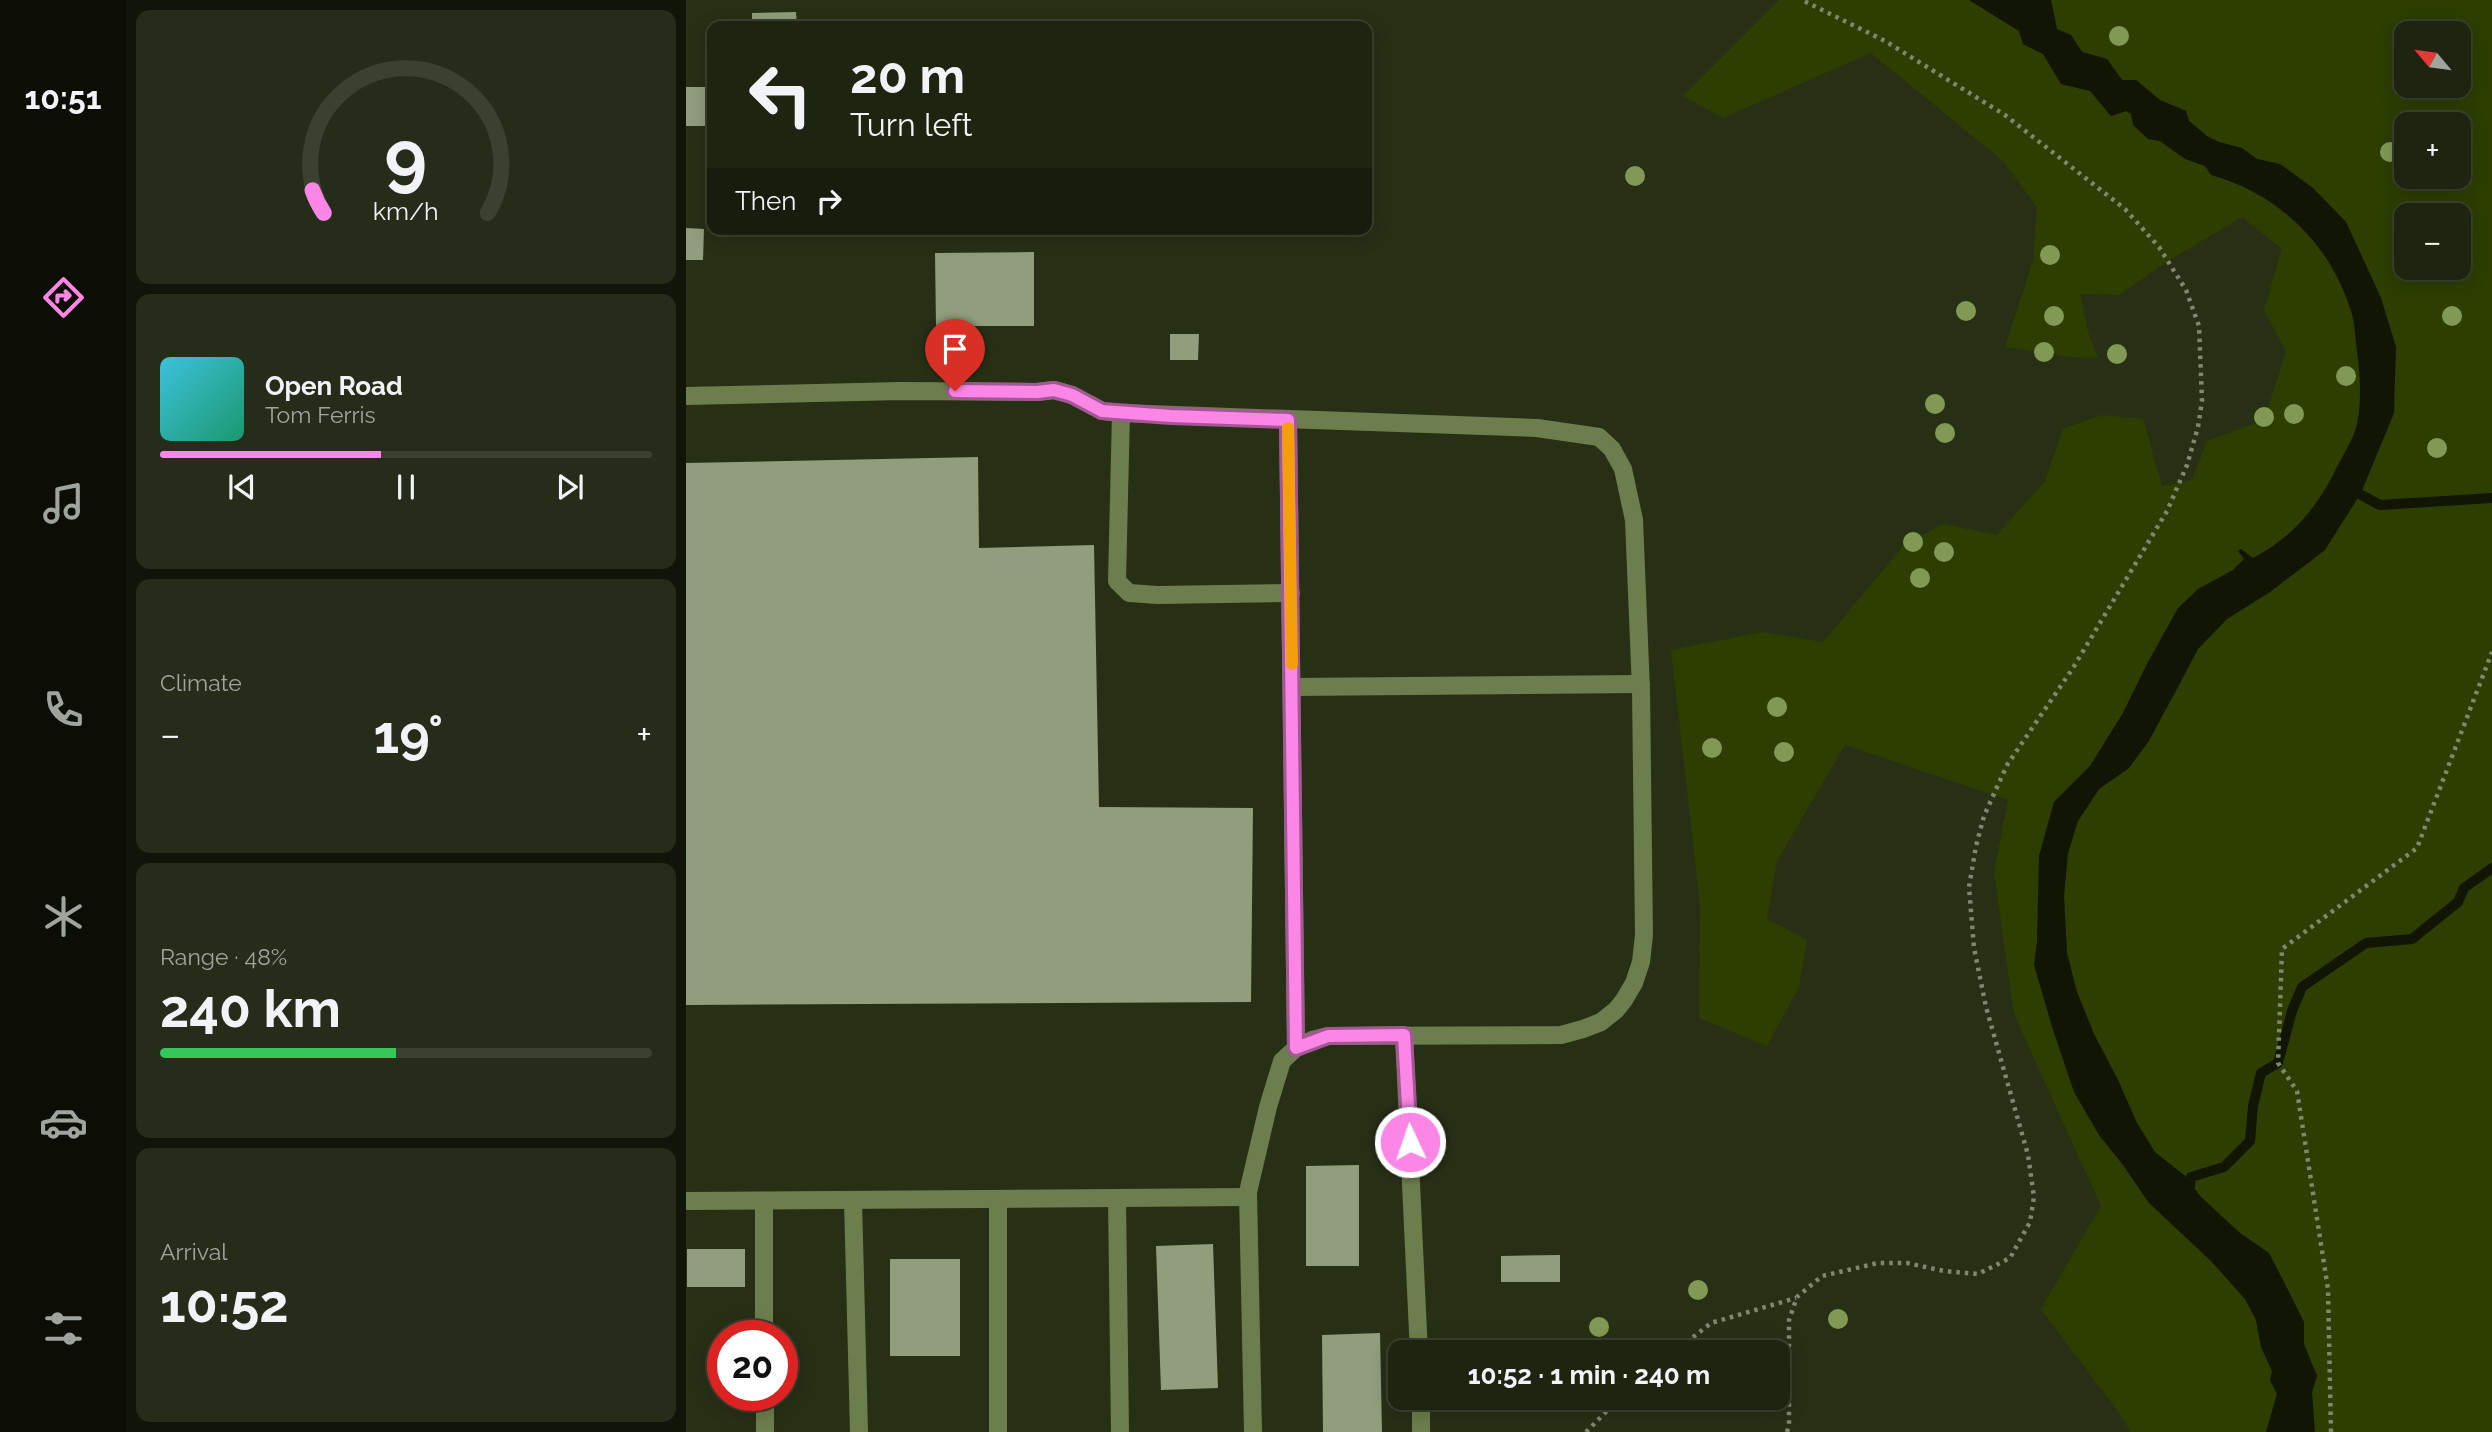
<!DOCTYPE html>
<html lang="en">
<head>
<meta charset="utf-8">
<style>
	body { margin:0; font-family:Raleway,sans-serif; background:#252c19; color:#f1f3f6; height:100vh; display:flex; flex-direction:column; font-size:26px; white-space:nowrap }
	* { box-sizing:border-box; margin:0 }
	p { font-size:23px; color:#a0a49f }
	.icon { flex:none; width:38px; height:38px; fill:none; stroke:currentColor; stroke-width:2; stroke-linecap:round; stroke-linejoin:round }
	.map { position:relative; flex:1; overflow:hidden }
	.details { display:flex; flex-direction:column; gap:10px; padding:10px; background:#101409; width:560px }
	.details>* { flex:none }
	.guide { position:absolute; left:21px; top:21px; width:665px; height:214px; border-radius:14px; box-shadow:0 4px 18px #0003,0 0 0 2px #3b4130; background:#1d2410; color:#f1f3f6; overflow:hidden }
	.needle { width:46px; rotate:299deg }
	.tools { position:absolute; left:1708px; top:21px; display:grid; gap:14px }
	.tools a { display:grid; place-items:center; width:77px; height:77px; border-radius:14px; background:#1d2410; box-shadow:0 4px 18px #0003,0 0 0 2px #3b4130; font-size:35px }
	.speed { position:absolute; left:21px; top:1320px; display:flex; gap:14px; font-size:35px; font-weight:700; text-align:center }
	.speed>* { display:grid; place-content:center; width:91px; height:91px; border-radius:50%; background:#1d2410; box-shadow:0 4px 18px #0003,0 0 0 2px #3b4130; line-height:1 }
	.speed .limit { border:10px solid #d22; background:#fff; color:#111 }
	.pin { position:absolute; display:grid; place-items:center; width:60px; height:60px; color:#fff; margin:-72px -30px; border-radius:50% 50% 50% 0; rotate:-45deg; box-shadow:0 0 7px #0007 }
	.pin .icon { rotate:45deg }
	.me { position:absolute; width:77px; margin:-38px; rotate:357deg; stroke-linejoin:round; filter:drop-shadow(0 0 5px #0008) }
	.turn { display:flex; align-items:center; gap:24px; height:147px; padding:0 28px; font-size:32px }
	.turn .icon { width:91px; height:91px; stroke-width:2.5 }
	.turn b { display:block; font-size:49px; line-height:60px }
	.then { display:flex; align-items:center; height:66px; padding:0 28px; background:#0003; gap:14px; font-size:26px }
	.big { font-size:52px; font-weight:700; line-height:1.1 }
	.details .widget { flex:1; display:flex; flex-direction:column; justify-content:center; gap:10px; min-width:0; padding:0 24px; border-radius:14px; background:#252c19 }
	.details .dial { align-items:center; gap:0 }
	.dial svg { height:182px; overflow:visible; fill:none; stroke:#3b4130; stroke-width:7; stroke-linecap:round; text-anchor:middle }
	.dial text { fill:#f1f3f6; stroke:none }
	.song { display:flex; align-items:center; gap:21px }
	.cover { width:84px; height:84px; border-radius:10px; background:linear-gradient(135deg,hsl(190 70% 55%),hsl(160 70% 35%)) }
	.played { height:7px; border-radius:4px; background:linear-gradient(90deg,#fb86e5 45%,#3b4130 45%) }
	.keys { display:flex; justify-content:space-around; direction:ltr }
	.heat { display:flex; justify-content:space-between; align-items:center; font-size:38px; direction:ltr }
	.charge { height:10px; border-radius:5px; background:linear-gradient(90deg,#34c759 48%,#3b4130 0) }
	.trip { position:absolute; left:702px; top:1340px; width:402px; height:70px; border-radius:14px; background:#1d2410; box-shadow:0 4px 18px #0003,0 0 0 2px #3b4130; font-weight:700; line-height:70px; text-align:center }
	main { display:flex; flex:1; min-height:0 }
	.dock { display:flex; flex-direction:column; width:126px; justify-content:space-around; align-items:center; background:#0c0e06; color:#a0a49f }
	.dock .icon { width:49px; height:49px }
	.dock .current { color:#fb86e5 }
	.dock b { font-size:32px; color:#f1f3f6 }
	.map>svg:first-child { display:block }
	.green { fill:#2d3e00; fill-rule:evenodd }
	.water { fill:#101603 }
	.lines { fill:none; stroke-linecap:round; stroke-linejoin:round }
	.stream { stroke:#101603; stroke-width:10 }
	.building { fill:#919d7d }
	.path { stroke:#7f8771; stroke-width:4.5; stroke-dasharray:3.5 5; stroke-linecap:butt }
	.minor { stroke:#6d7e4e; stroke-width:18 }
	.tree { fill:#829956 }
	.route-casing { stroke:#a35795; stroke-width:18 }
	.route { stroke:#fb86e5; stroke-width:12 }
	.slow { stroke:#f59e0b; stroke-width:12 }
</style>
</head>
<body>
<main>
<nav class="dock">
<b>10:51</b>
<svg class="icon current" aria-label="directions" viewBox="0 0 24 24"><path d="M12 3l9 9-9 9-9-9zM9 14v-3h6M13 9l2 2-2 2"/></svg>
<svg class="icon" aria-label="music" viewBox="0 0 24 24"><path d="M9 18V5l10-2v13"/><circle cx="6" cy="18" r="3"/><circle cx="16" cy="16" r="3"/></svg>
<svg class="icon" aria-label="phone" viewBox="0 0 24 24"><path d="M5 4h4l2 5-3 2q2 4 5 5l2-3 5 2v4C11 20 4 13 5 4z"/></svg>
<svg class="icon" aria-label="climate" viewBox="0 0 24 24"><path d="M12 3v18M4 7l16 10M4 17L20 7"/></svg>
<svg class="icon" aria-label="car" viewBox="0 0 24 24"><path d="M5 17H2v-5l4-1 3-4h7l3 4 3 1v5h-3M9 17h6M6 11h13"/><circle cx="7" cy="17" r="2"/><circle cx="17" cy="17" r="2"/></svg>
<svg class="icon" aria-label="filters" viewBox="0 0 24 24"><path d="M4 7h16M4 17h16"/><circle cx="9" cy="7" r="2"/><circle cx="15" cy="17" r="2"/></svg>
</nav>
<section class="details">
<div class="widget dial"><svg viewBox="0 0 100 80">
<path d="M14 69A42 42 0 1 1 86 69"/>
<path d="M14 69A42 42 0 0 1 9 59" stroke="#fb86e5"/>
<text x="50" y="56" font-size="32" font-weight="700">9</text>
<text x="50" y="72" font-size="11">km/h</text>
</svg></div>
<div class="widget">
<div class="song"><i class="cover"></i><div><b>Open Road</b><p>Tom Ferris</p></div></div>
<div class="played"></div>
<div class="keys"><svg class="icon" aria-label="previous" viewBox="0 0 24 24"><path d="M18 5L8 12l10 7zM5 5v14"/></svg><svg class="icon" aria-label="pause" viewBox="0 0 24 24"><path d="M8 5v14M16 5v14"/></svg><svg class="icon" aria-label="next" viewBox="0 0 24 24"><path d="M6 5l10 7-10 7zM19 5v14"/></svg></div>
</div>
<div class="widget"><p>Climate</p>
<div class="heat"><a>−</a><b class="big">19°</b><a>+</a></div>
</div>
<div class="widget"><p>Range · 48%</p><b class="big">240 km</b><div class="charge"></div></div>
<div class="widget"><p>Arrival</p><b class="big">10:52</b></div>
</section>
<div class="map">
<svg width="1806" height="1432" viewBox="0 0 1806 1432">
	<rect width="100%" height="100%" fill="#273015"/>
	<!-- green -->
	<g class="green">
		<path d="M 1093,0 L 1283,0 L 1333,31 L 1337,44 L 1357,54 L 1375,84 L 1404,91 L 1425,116 L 1440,111 L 1445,114 L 1462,139 L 1474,141 L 1499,159 L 1519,166 L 1525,175 C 1590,192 1646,244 1665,309 C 1669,323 1669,338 1671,352 C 1674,375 1678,403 1671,426 C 1663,453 1641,488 1625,510 C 1611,530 1584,559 1558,558 L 1547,570 L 1512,589 L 1462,662 L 1437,713 L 1404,766 L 1368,802 L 1353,856 L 1351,942 L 1348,965 L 1413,1135 L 1437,1165 L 1463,1203 L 1525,1261 L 1559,1299 L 1570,1320 L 1575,1346 L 1586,1372 L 1584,1380 L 1591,1394 L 1580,1432 L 1445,1432 L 1434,1414 L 1355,1309 L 1415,1206 L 1328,1014 L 1308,872 L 1322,800 L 1159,745 L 1091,861 L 1081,919 L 1121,940 L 1113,987 L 1081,1046 L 1013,1018 L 1014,904 L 985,650 L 1076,632 L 1137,642 L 1218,545 L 1257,524 L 1311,535 L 1359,481 L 1377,429 L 1416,415 L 1457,419 L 1476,486 L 1506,480 L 1521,441 L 1578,420 L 1600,352 L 1578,310 L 1596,249 L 1556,217 L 1482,261 L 1433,295 L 1394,294 L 1402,332 L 1412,358 L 1385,357 L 1319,347 L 1347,261 L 1351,207 L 1317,161 L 1185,53 L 1037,118 L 997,96 Z"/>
		<path d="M 1365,0 L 1806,0 L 1806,1432 L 1629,1432 L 1626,1392 L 1631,1376 L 1618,1344 L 1618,1322 L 1583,1253 L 1554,1233 L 1515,1197 L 1498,1175 L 1469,1153 L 1451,1123 L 1432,1080 L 1408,1034 L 1391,992 L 1381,953 L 1378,896 L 1382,853 L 1392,821 L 1413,789 L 1443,768 L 1489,694 L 1512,649 L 1541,619 L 1584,592 L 1639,550 L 1710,347 L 1695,298 L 1660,222 L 1627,188 L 1594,164 L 1571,159 L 1556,148 L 1533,142 L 1521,136 L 1503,121 L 1500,111 L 1474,100 L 1450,80 L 1436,80 L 1421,59 L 1396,52 L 1385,35 L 1371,29 ZM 1720,33 L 1773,33 L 1773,86 L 1720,86 ZM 1720,124 L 1773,124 L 1773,177 L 1720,177 ZM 1720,215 L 1773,215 L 1773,268 L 1720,268 Z"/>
	</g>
	<!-- water -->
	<path class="water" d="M 1283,0 L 1365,0 L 1371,29 L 1385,35 L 1396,52 L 1421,59 L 1436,80 L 1450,80 L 1474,100 L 1500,111 L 1503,121 L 1521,136 L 1533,142 L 1556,148 L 1571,159 L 1594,164 L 1627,188 L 1660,222 L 1695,298 L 1710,347 L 1708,413 L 1675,493 L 1639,550 L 1584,592 L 1541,619 L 1512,649 L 1463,741 L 1443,768 L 1413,789 L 1392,821 L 1382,853 L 1378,896 L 1381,953 L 1391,992 L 1408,1034 L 1432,1080 L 1451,1123 L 1469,1152 L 1498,1175 L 1515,1197 L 1554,1233 L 1583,1253 L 1597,1280 L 1618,1322 L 1618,1344 L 1631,1376 L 1626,1392 L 1629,1432 L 1580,1432 L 1591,1394 L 1584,1380 L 1586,1371 L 1575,1347 L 1570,1320 L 1559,1299 L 1525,1261 L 1463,1203 L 1437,1165 L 1413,1135 L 1388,1092 L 1367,1030 L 1348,965 L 1351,942 L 1353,856 L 1368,802 L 1404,766 L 1437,713 L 1462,662 L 1492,608 L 1512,589 L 1547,570 L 1558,559 L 1552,551 L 1555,549 L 1567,558 C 1606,538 1632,507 1651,467 C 1658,453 1668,438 1671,424 C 1676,399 1674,374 1671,350 C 1669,336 1669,321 1664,308 C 1643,243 1591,193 1525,175 L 1519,166 L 1499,159 L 1474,141 L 1462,139 L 1447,125 L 1445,114 L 1440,111 L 1425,116 L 1404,91 L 1375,84 L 1357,54 L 1337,44 L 1333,31 Z"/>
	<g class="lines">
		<!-- stream -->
		<g class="stream">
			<polyline points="1664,489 1694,505 1806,498"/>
			<polyline points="1503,1194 1505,1177 1538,1167 1564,1141 1567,1106 1575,1073 1592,1063 1606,1011 1616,987 1680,943 1726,939 1772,902 1778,888 1806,868"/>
		</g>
	</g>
	<!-- building -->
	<g class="building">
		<polygon points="110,12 111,26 66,26 66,13"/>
		<rect x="0" y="87" width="26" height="39"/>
		<polygon points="0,228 18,229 17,260 0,260"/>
		<polygon points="348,252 348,326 250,326 249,253"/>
		<polygon points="484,334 513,334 512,360 484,360"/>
		<polygon points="292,457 293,548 408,545 413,807 567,808 565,1002 0,1005 0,463"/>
		<polygon points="673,1165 673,1266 620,1266 620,1166"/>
		<polygon points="527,1244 532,1388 475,1390 470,1246"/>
		<rect x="1" y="1249" width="58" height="38"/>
		<polygon points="874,1255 874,1282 815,1282 815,1256"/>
		<rect x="204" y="1259" width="70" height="97"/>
		<polygon points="694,1333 696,1432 637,1432 636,1335"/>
	</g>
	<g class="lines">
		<!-- path -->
		<g class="path">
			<polyline points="987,1353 1025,1323 1110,1298"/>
			<polyline points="900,1432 934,1398"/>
			<polyline points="1101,1432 1103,1425 1103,1320 1111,1297 1136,1276 1192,1263 1221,1263 1258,1271 1292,1274 1324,1258 1344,1222 1348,1197 1342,1155 1300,1007 1288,948 1283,887 1290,846 1298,816 1321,765 1387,668 1481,511 1501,465 1512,427 1516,401 1513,326 1500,290 1473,247 1439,209 1319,115 1199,41 1116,0"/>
			<polyline points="1645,1432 1642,1289 1611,1091 1592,1063 1596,949 1731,848 1806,652"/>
		</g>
		<!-- minor -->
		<g class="minor">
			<polyline points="0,396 215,391 351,392 368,390 386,395 416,411 435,413 851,428 913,437 926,449 937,469 948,520 955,690 958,935 955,962 948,983 938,1000 930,1010 915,1022 897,1029 875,1035 642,1036 626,1040 610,1048 596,1061 582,1107 562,1192 567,1432"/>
			<polyline points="435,413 431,581 443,593 472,595 605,593"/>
			<polyline points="602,420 610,1048"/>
			<polyline points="606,687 955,684"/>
			<polyline points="718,1036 733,1353"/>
			<polyline points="431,1198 434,1432"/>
			<polyline points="312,1199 312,1432"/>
			<polyline points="167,1200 173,1432"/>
			<polyline points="0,1201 562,1197"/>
			<polyline points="78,1201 78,1335"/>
			<polyline points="79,1395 79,1432"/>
			<polyline points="735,1432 735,1398"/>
		</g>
	</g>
	<!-- trees -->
	<g class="tree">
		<circle cx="1433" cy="36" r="10"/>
		<circle cx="1704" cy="152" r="10"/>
		<circle cx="949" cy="176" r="10"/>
		<circle cx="1364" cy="255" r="10"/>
		<circle cx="1280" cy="311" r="10"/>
		<circle cx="1368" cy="316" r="10"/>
		<circle cx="1766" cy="316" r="10"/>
		<circle cx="1358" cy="352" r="10"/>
		<circle cx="1431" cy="354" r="10"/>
		<circle cx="1660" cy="376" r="10"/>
		<circle cx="1249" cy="404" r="10"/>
		<circle cx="1608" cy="414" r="10"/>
		<circle cx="1578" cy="417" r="10"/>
		<circle cx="1259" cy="433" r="10"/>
		<circle cx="1751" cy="448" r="10"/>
		<circle cx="1227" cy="542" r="10"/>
		<circle cx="1258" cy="552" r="10"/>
		<circle cx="1234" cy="578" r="10"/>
		<circle cx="1091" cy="707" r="10"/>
		<circle cx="1026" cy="748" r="10"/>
		<circle cx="1098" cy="752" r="10"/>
		<circle cx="1012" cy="1290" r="10"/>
		<circle cx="1152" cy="1319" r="10"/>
		<circle cx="913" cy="1327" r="10"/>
	</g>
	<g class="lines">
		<defs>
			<polyline id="route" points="269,391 351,392 368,390 386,395 416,411 485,416 602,420 610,1048 642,1036 718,1035 724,1142"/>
		</defs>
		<!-- route casing -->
		<use href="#route" class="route-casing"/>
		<!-- route -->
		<use href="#route" class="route"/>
		<!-- slow -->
		<polyline class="slow" points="602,428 606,664"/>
	</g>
</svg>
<div class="tools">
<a><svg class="needle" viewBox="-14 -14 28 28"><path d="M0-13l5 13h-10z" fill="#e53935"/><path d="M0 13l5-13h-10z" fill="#a0a49f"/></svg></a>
<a>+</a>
<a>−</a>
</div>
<div class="speed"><div class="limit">20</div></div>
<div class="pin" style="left:269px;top:391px;background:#d93025"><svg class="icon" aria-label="arrive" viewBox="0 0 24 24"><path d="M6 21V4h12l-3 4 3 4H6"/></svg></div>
<svg class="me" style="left:724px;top:1142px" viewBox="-20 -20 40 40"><circle r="17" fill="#fb86e5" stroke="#fff" stroke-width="3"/><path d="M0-11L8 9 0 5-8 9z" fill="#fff"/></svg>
<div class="trip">10:52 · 1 min · 240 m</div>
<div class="guide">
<div class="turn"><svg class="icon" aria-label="left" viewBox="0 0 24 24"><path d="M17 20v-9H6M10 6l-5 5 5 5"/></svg><div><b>20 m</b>Turn left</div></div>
<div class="then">Then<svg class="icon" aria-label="right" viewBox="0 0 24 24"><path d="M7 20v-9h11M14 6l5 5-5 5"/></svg></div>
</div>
</div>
</main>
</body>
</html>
